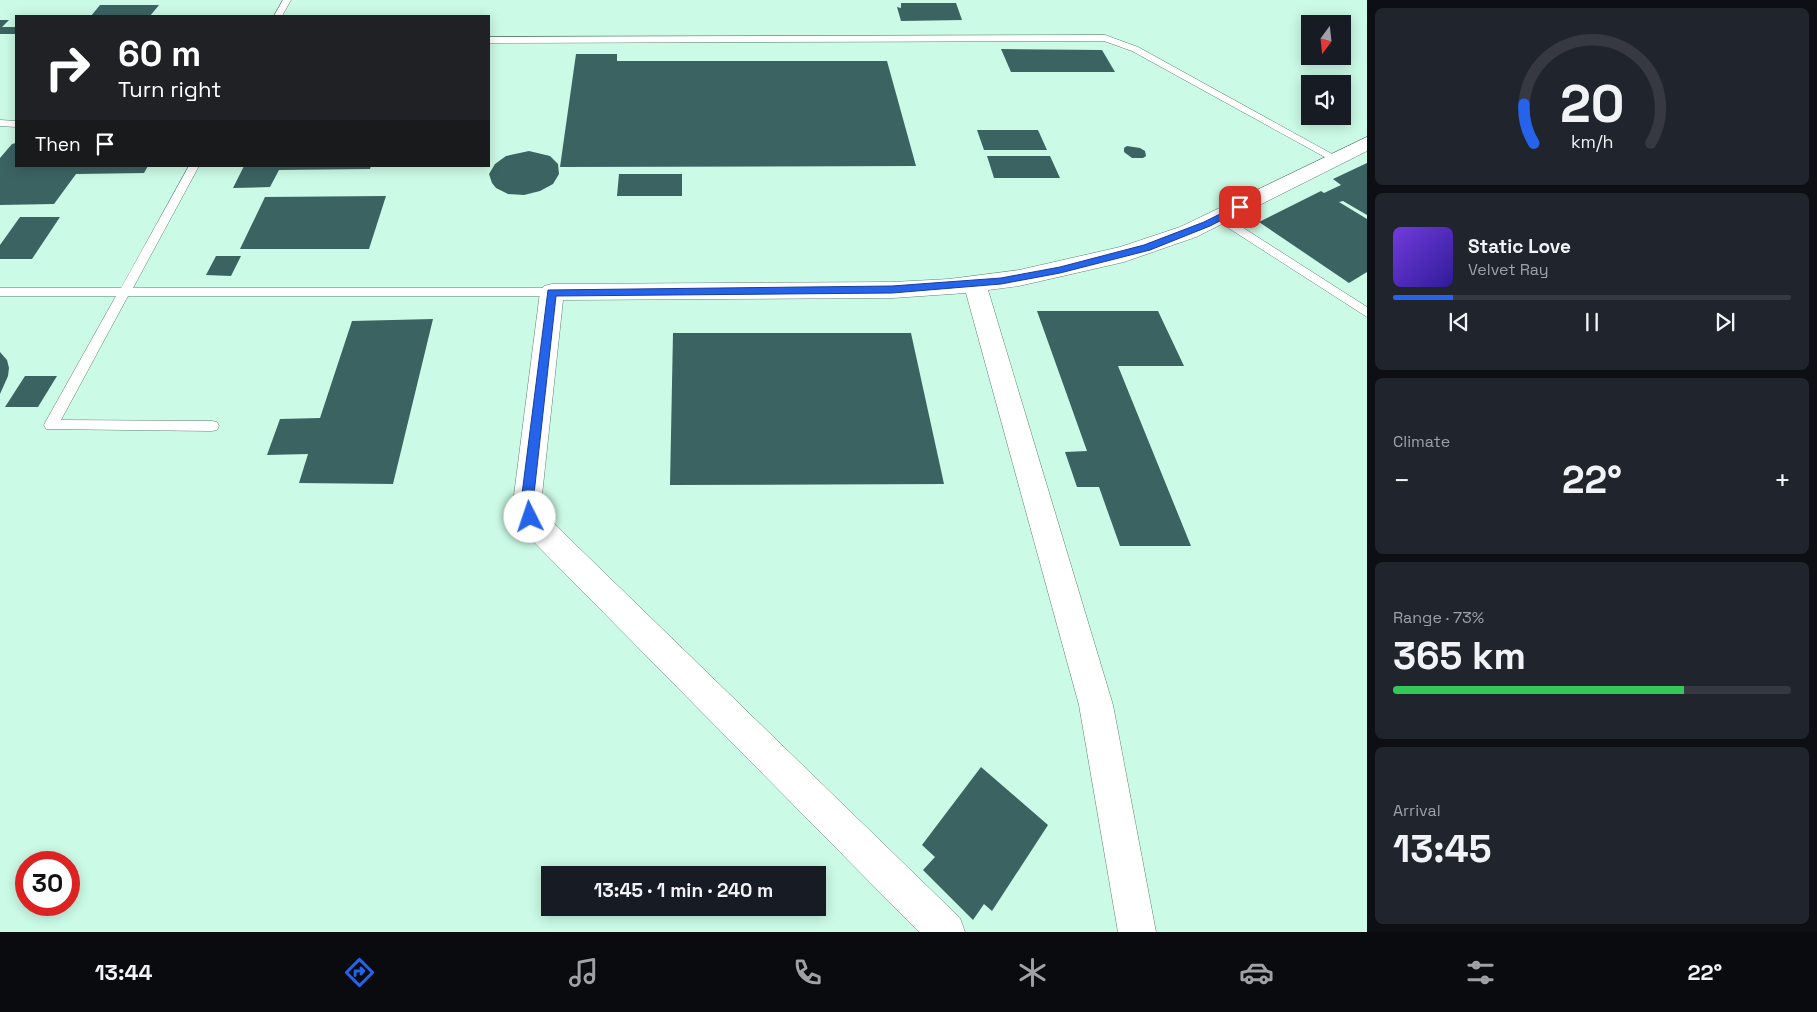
<!DOCTYPE html>
<html lang="en">
<head>
<meta charset="utf-8">
<style>
	body { margin:0; font-family:"Space Grotesk",sans-serif; background:#20242c; color:#f1f3f6; height:100vh; display:flex; flex-direction:column; font-size:19px; white-space:nowrap }
	* { box-sizing:border-box; margin:0 }
	p { font-size:16px; color:#9ea1a6 }
	.icon { flex:none; width:28px; height:28px; fill:none; stroke:currentColor; stroke-width:2; stroke-linecap:round; stroke-linejoin:round }
	.map { position:relative; flex:1; overflow:hidden }
	.panel { display:flex; flex-direction:column; gap:8px; padding:8px; background:#0d0f14; width:450px }
	.panel>* { flex:none }
	.hud { position:absolute; left:15px; top:15px; width:475px; height:152px; border-radius:0px; box-shadow:0 2px 12px #0003; background:#202124; color:#fff; overflow:hidden }
	.needle { width:32px; rotate:195deg }
	.fabs { position:absolute; left:1301px; top:15px; display:grid; gap:10px }
	.fabs a { display:grid; place-items:center; width:50px; height:50px; border-radius:0px; background:#171b24; box-shadow:0 2px 12px #0003; font-size:25px }
	.speed { position:absolute; left:15px; top:851px; display:flex; gap:10px; font-size:25px; font-weight:700; text-align:center }
	.speed>* { display:grid; place-content:center; width:65px; height:65px; border-radius:50%; background:#171b24; box-shadow:0 2px 12px #0003; line-height:1 }
	.speed .limit { border:8px solid #d22; background:#fff; color:#111 }
	.pin { position:absolute; display:grid; place-items:center; width:42px; height:42px; color:#fff; margin:-21px; border-radius:10px; box-shadow:0 2px 8px #0006 }
	.me { position:absolute; width:55px; margin:-28px; rotate:356deg; stroke-linejoin:round; filter:drop-shadow(0 0 4px #0008) }
	.turn { display:flex; align-items:center; gap:18px; height:105px; padding:0 20px; font-size:22px }
	.turn .icon { width:65px; height:65px; stroke-width:2.5 }
	.turn b { display:block; font-size:35px; line-height:42px }
	.then { display:flex; align-items:center; height:48px; padding:0 20px; background:#0003; gap:10px; font-size:19px }
	.big { font-size:38px; font-weight:800; line-height:1.1 }
	.panel .card { flex:1; display:flex; flex-direction:column; justify-content:center; gap:8px; min-width:0; padding:0 18px; border-radius:8px; background:#20242c }
	.panel .dial { align-items:center; gap:0 }
	.dial svg { height:130px; overflow:visible; fill:none; stroke:#363941; stroke-width:7; stroke-linecap:round; text-anchor:middle }
	.dial text { fill:#f1f3f6; stroke:none }
	.song { display:flex; align-items:center; gap:15px }
	.cover { width:60px; height:60px; border-radius:8px; background:linear-gradient(135deg,hsl(260 70% 55%),hsl(250 70% 35%)) }
	.played { height:5px; border-radius:2px; background:linear-gradient(90deg,#2563eb 15%,#363941 15%) }
	.keys { display:flex; justify-content:space-around; direction:ltr }
	.heat { display:flex; justify-content:space-between; align-items:center; font-size:28px; direction:ltr }
	.charge { height:8px; border-radius:4px; background:linear-gradient(90deg,#34c759 73%,#363941 0) }
	.trip { position:absolute; left:541px; top:866px; width:285px; height:50px; border-radius:0px; background:#171b24; box-shadow:0 2px 12px #0003; font-weight:800; line-height:50px; text-align:center }
	.menu { display:flex; height:80px; justify-content:space-around; align-items:center; background:#090b0e; color:#9ea1a6 }
	.menu .icon { width:35px; height:35px }
	.menu .active { color:#2563eb }
	.menu b { font-size:22px; color:#f1f3f6 }
	main { display:flex; flex:1; min-height:0 }
	.map>svg:first-child { display:block }
	.built { fill:#cbfae6; fill-rule:evenodd }
	.building { fill:#3b6362 }
	.lines { fill:none; stroke-linecap:round; stroke-linejoin:round }
	.service-casing { stroke:#5f8273; stroke-width:1 }
	.minor-casing { stroke:#5f8273; stroke-width:1 }
	.service { fill:#fff; fill-rule:evenodd }
	.minor { fill:#fff; fill-rule:evenodd }
	.route { fill:#2563eb; stroke:#184099 }
</style>
</head>
<body>
<main>
<div class="map">
<svg width="1367" height="932" viewBox="0 0 1367 932">
	<rect width="100%" height="100%" fill="#e6fdf3"/>
	<!-- built -->
	<path class="built" d="M 0,0 L 1367,0 L 1367,932 L 0,932 ZM 16,16 L 489,16 L 489,166 L 16,166 ZM 1310,24 L 1342,24 L 1342,56 L 1310,56 ZM 1310,84 L 1342,84 L 1342,116 L 1310,116 ZM 26,862 L 69,862 L 69,905 L 26,905 ZM 550,875 L 818,875 L 818,908 L 550,908 Z"/>
	<!-- building -->
	<g class="building">
		<polygon points="901,3 956,3 962,20 901,21 897,7 901,8"/>
		<polygon points="100,5 159,5 150,16 91,16"/>
		<polygon points="0,20 9,20 2,27 16,27 16,34 0,34"/>
		<polygon points="1001,49 1102,50 1115,72 1011,72"/>
		<polygon points="576,54 617,54 617,61 887,61 916,166 560,167"/>
		<polygon points="977,130 1038,130 1047,150 984,150"/>
		<polygon points="16,143 16,166 148,166 144,173 76,174 54,204 0,205 0,158 12,144"/>
		<polygon points="1127,146 1140,148 1145,151 1146,156 1143,158 1132,158 1124,152 1124,148"/>
		<polygon points="529,151 550,156 558,164 559,174 553,184 540,191 524,195 508,194 496,188 492,183 489,174 495,164 506,156"/>
		<polygon points="987,156 1050,156 1060,178 994,178"/>
		<polygon points="1367,163 1367,215 1343,201 1339,202 1367,219 1367,272 1349,283 1259,222 1321,191 1324,193 1341,185 1333,179"/>
		<polygon points="244,166 371,166 370,169 279,170 270,187 233,188"/>
		<polygon points="619,174 682,174 682,196 617,196"/>
		<polygon points="386,196 369,249 240,249 265,197"/>
		<polygon points="20,217 60,217 32,259 0,259 0,245"/>
		<polygon points="216,256 241,256 231,276 206,275"/>
		<polygon points="1037,311 1158,311 1184,366 1118,366 1191,546 1120,546 1099,487 1077,487 1065,452 1087,451"/>
		<polygon points="433,319 393,484 299,483 308,454 267,455 280,419 320,418 352,321"/>
		<polygon points="673,333 911,333 944,484 670,485"/>
		<polygon points="0,352 7,360 9,368 8,376 0,394"/>
		<polygon points="25,376 57,376 38,407 5,407"/>
		<polygon points="981,767 1048,825 992,911 984,904 973,920 923,870 935,857 922,845"/>
	</g>
	<g class="lines">
		<defs>
			<g id="service">
				<polygon points="283,0 291,0 282,16 274,16"/>
				<polygon points="1105,35 1138,47 1341,159 1336,162 1332,161 1132,51 1104,41 489,43 489,37"/>
				<polygon points="0,120 16,121 16,127 0,126"/>
				<polygon points="189,166 199,166 133,288 552,288 558,292 552,296 128,296 61,420 212,421 217,422 219,426 217,430 212,431 46,429 44,425 46,421 116,296 0,296 0,288 121,288"/>
				<polygon points="1220,213 1367,307 1367,317 1216,220 1215,217 1216,214"/>
			</g>
			<polygon id="minor" points="1367,137 1367,151 1196,237 1124,262 1019,286 988,290 1113,705 1156,932 1118,932 1079,705 966,293 893,298 563,300 542,495 544,514 960,918 965,932 919,932 524,532 514,510 514,495 540,292 544,286 552,284 893,282 949,279 1019,270 1120,247 1180,227"/>
		</defs>
		<!-- service casing -->
		<use href="#service" class="service-casing"/>
		<!-- minor casing -->
		<use href="#minor" class="minor-casing"/>
		<!-- service -->
		<use href="#service" class="service"/>
		<!-- minor -->
		<use href="#minor" class="minor"/>
	</g>
	<!-- route -->
	<polygon class="route" points="1240,204 1243,205 1243,209 1210,226 1150,250 1060,273 1001,284 892,293 556,296 534,494 536,517 534,520 530,522 526,520 522,494 548,290 892,286 1001,278 1060,267 1144,245 1204,222"/>
</svg>
<div class="fabs">
<a><svg class="needle" viewBox="-14 -14 28 28"><path d="M0-13l5 13h-10z" fill="#e53935"/><path d="M0 13l5-13h-10z" fill="#9ea1a6"/></svg></a>
<a><svg class="icon" aria-label="sound" viewBox="0 0 24 24"><path d="M4 9h4l5-4v14l-5-4H4zM17 9q2 3 0 6"/></svg></a>
</div>
<div class="speed"><div class="limit">30</div></div>
<div class="pin" style="left:1240px;top:207px;background:#d93025"><svg class="icon" aria-label="arrive" viewBox="0 0 24 24"><path d="M6 21V4h12l-3 4 3 4H6"/></svg></div>
<svg class="me" style="left:530px;top:517px" viewBox="-20 -20 40 40"><circle r="19" fill="#fff"/><path d="M0-13L10 11 0 6-10 11z" fill="#2563eb"/></svg>
<div class="trip">13:45 · 1 min · 240 m</div>
<div class="hud">
<div class="turn"><svg class="icon" aria-label="right" viewBox="0 0 24 24"><path d="M7 20v-9h11M14 6l5 5-5 5"/></svg><div><b>60 m</b>Turn right</div></div>
<div class="then">Then<svg class="icon" aria-label="arrive" viewBox="0 0 24 24"><path d="M6 21V4h12l-3 4 3 4H6"/></svg></div>
</div>
</div>
<section class="panel">
<div class="card dial"><svg viewBox="0 0 100 80">
<path d="M14 69A42 42 0 1 1 86 69"/>
<path d="M14 69A42 42 0 0 1 8 45" stroke="#2563eb"/>
<text x="50" y="56" font-size="32" font-weight="700">20</text>
<text x="50" y="72" font-size="11">km/h</text>
</svg></div>
<div class="card">
<div class="song"><i class="cover"></i><div><b>Static Love</b><p>Velvet Ray</p></div></div>
<div class="played"></div>
<div class="keys"><svg class="icon" aria-label="previous" viewBox="0 0 24 24"><path d="M18 5L8 12l10 7zM5 5v14"/></svg><svg class="icon" aria-label="pause" viewBox="0 0 24 24"><path d="M8 5v14M16 5v14"/></svg><svg class="icon" aria-label="next" viewBox="0 0 24 24"><path d="M6 5l10 7-10 7zM19 5v14"/></svg></div>
</div>
<div class="card"><p>Climate</p>
<div class="heat"><a>−</a><b class="big">22°</b><a>+</a></div>
</div>
<div class="card"><p>Range · 73%</p><b class="big">365 km</b><div class="charge"></div></div>
<div class="card"><p>Arrival</p><b class="big">13:45</b></div>
</section>
</main>
<nav class="menu">
<b>13:44</b>
<svg class="icon active" aria-label="directions" viewBox="0 0 24 24"><path d="M12 3l9 9-9 9-9-9zM9 14v-3h6M13 9l2 2-2 2"/></svg>
<svg class="icon" aria-label="music" viewBox="0 0 24 24"><path d="M9 18V5l10-2v13"/><circle cx="6" cy="18" r="3"/><circle cx="16" cy="16" r="3"/></svg>
<svg class="icon" aria-label="phone" viewBox="0 0 24 24"><path d="M5 4h4l2 5-3 2q2 4 5 5l2-3 5 2v4C11 20 4 13 5 4z"/></svg>
<svg class="icon" aria-label="climate" viewBox="0 0 24 24"><path d="M12 3v18M4 7l16 10M4 17L20 7"/></svg>
<svg class="icon" aria-label="car" viewBox="0 0 24 24"><path d="M5 17H2v-5l4-1 3-4h7l3 4 3 1v5h-3M9 17h6M6 11h13"/><circle cx="7" cy="17" r="2"/><circle cx="17" cy="17" r="2"/></svg>
<svg class="icon" aria-label="filters" viewBox="0 0 24 24"><path d="M4 7h16M4 17h16"/><circle cx="9" cy="7" r="2"/><circle cx="15" cy="17" r="2"/></svg>
<b>22°</b>
</nav>
</body>
</html>
